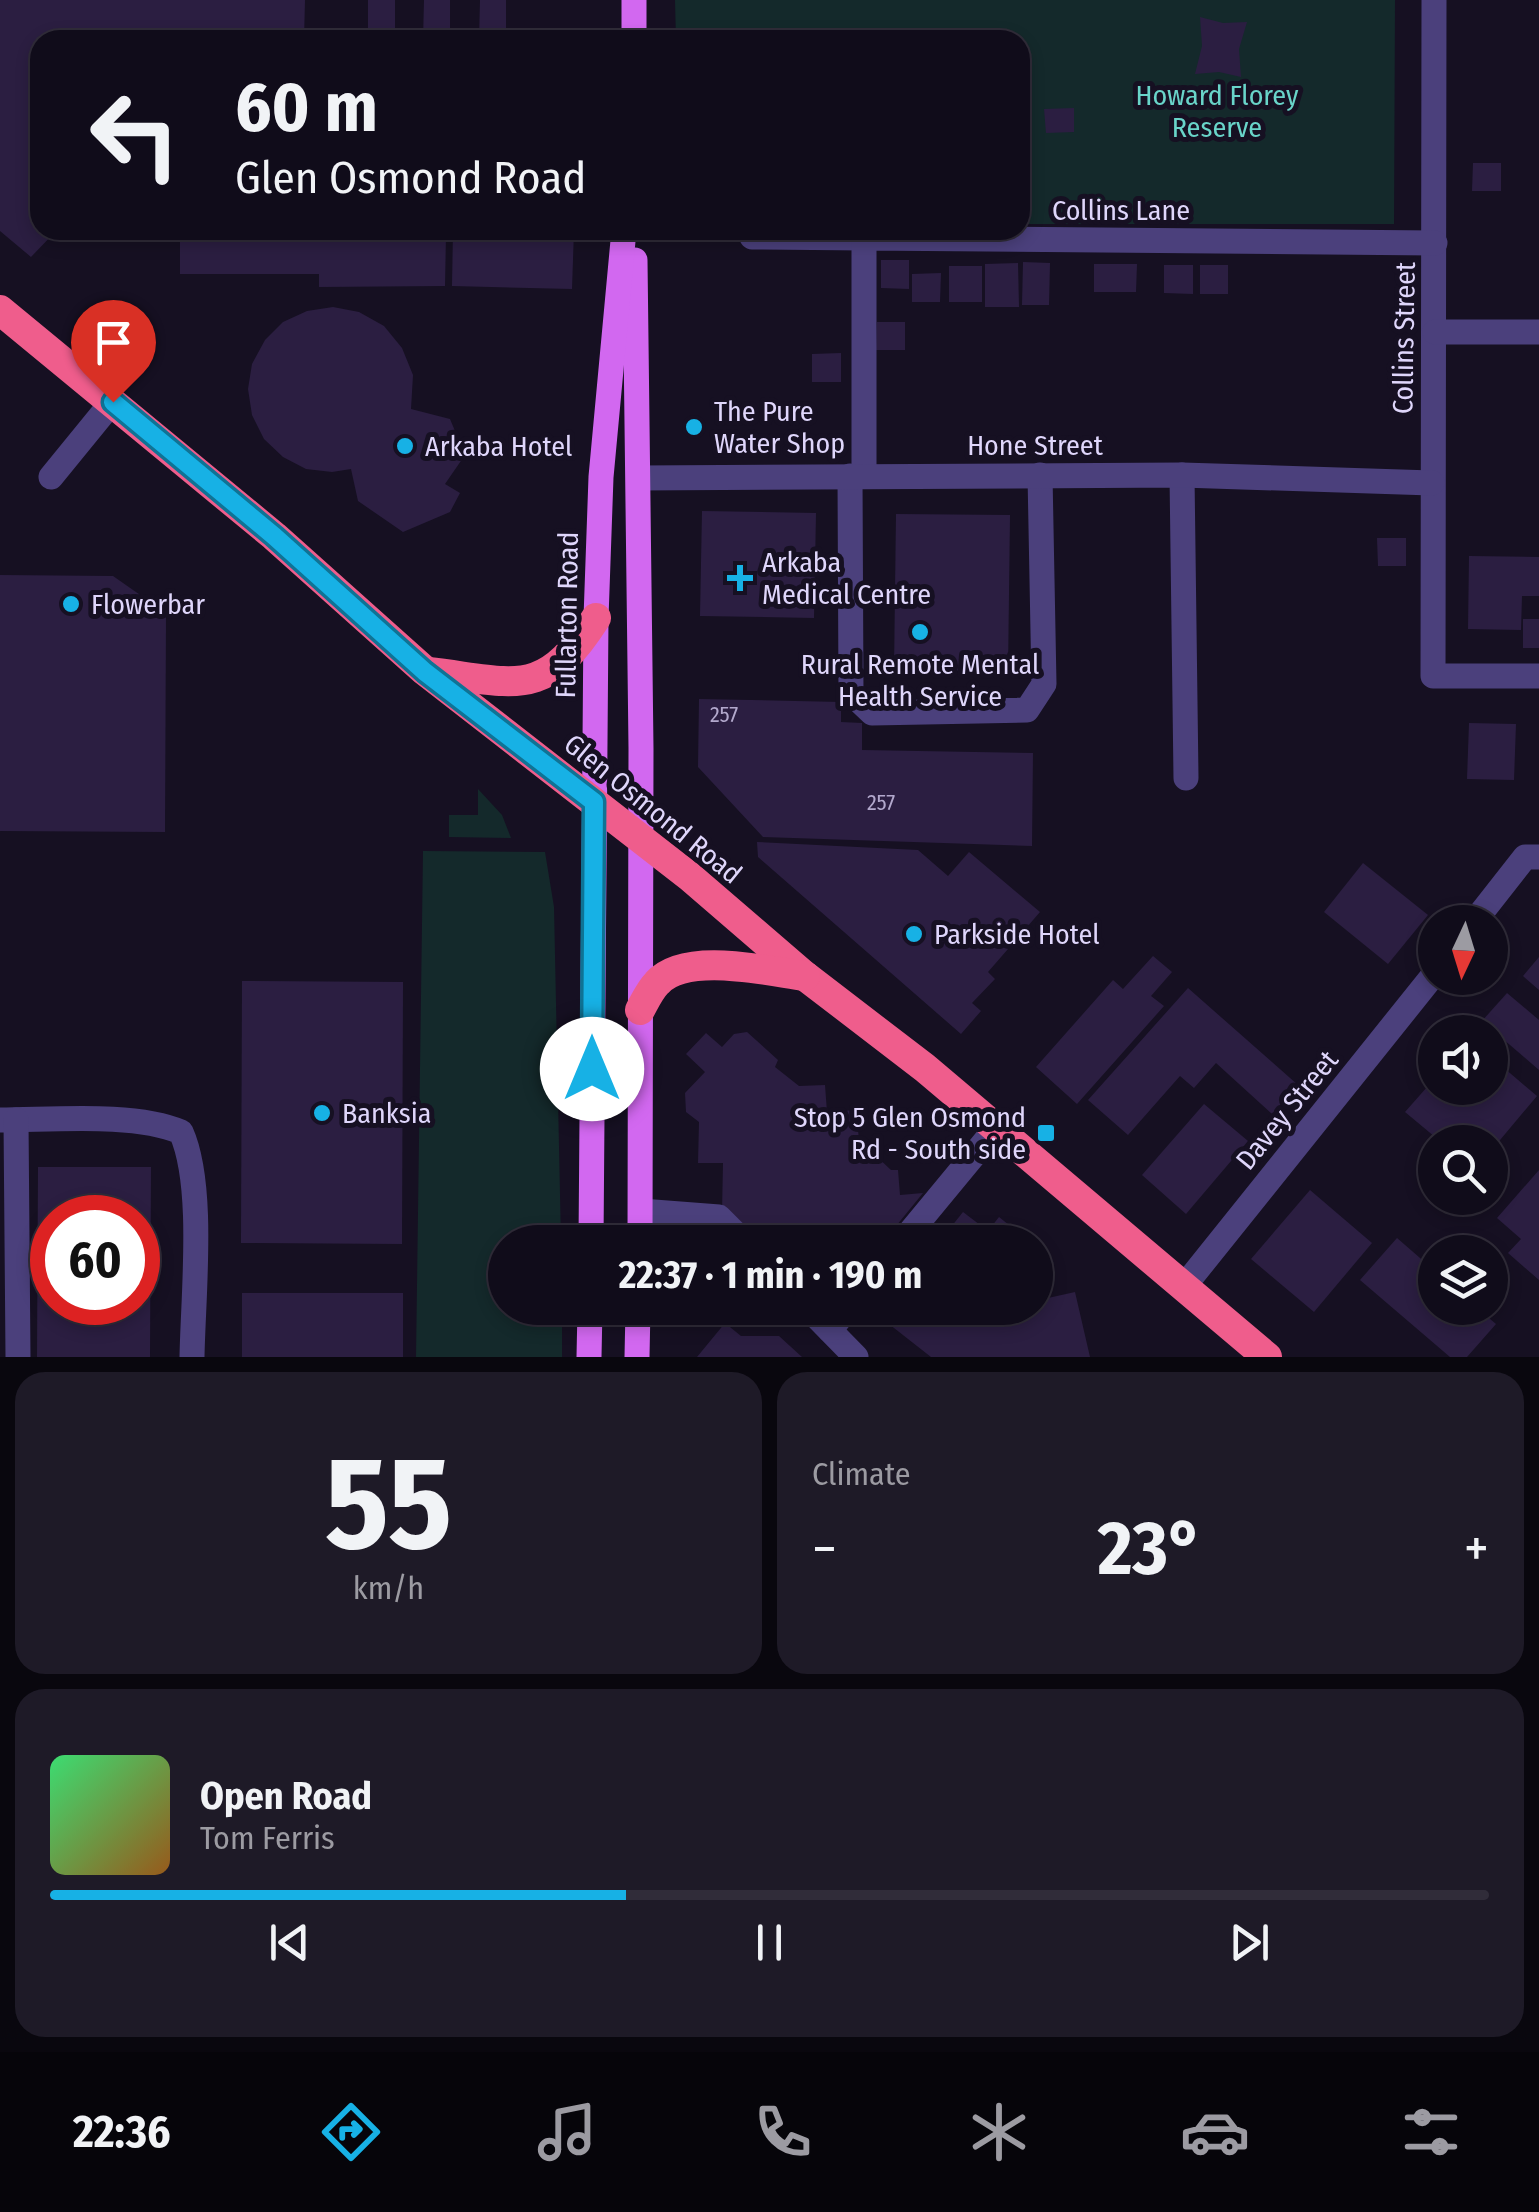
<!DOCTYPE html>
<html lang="en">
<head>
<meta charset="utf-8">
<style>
	body { margin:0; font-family:"Fira Sans Condensed",sans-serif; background:#1e1a27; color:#f1f3f6; height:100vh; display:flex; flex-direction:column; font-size:38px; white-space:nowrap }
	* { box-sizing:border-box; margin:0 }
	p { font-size:32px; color:#9c9ba2 }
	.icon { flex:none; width:55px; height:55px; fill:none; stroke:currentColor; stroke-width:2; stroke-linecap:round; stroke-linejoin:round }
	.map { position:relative; height:1357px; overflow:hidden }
	.sheet { display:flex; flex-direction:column; gap:15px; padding:15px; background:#09070e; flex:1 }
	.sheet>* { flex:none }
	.guide { position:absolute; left:30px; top:30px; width:1000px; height:210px; border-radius:30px; box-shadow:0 5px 15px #0003,0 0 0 2px #302c39; background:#100c1a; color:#f1f3f6; overflow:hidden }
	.needle { width:65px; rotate:184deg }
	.fabs { position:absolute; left:1418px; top:905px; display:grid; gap:20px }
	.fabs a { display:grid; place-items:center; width:90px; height:90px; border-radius:50%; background:#100c1a; box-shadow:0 5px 15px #0003,0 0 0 2px #302c39; font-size:50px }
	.speed { position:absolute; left:30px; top:1195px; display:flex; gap:20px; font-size:50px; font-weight:700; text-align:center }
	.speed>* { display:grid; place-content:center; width:130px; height:130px; border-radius:50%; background:#100c1a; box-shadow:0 5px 15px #0003,0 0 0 2px #302c39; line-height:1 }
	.speed .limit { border:15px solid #d22; background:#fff; color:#111 }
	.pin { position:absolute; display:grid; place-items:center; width:85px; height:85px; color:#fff; margin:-102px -42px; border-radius:50% 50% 50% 0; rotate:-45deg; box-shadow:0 0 10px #0007 }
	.pin .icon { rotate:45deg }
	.me { position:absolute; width:110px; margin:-55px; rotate:0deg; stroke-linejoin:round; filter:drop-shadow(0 0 8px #0008) }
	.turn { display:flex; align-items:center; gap:35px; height:210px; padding:0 40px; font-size:45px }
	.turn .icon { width:130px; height:130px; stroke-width:2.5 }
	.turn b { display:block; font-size:70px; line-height:85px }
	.big { font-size:75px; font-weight:700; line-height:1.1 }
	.sheet .tile { flex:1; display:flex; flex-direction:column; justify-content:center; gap:15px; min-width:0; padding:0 35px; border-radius:30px; background:#1e1a27 }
	.sheet .dial { align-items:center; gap:0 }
	.dial b { font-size:130px; line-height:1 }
	.song { display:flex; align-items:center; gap:30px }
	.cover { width:120px; height:120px; border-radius:15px; background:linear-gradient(135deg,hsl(140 70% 55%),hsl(30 70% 35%)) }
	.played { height:10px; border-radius:5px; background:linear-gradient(90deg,#17b1e5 40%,#302c39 40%) }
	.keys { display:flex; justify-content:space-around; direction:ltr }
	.heat { display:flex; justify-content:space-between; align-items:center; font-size:55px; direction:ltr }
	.sheet .tiles { flex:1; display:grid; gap:15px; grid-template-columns:1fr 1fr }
	.tile:last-child { grid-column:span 2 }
	.trip { position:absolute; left:488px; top:1225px; width:565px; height:100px; border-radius:50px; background:#100c1a; box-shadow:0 5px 15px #0003,0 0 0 2px #302c39; font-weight:700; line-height:100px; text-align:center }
	.dock { display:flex; height:160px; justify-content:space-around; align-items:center; background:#06050a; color:#9c9ba2 }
	.dock .icon { width:70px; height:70px }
	.dock .active { color:#17b1e5 }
	.dock b { font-size:45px; color:#f1f3f6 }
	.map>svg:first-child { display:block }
	.green { fill:#14292b }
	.building { fill:#2b1e41; fill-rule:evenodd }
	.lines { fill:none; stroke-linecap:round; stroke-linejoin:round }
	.minor { stroke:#4b407c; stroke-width:25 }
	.major { stroke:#d268f0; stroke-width:25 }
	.highway { stroke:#ef5d8c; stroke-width:30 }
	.route-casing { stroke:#0f7395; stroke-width:25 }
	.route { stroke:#17b1e5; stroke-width:18 }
	.poi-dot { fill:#17b1e5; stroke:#161022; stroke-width:4 }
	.labels { text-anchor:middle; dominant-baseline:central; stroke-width:10; stroke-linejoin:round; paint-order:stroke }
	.number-label { font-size:22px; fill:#b2a8cc }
	.park-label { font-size:28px; fill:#69d4c9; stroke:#161022 }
	.street-label { font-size:28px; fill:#dfd6fb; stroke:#161022 }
	.poi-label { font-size:28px; fill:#dfd6fb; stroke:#161022; text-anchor:start }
</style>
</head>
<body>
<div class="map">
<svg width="1539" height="1357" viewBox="0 0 1539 1357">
	<rect width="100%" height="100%" fill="#161022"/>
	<!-- green -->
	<g class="green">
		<polygon points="675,0 1395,0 1394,224 1020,224 1020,40 676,40"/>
		<polygon points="478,789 502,815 511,838 449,837 449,815 478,815"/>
		<polygon points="423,851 545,852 554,907 561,1242 505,1242 505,1308 562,1308 562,1357 416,1357"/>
	</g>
	<!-- building -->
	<g class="building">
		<polygon points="0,0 305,0 304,40 40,40 40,230 57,230 31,257 0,231"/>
		<rect x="368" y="0" width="27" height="40"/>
		<polygon points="424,0 450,0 450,40 423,40"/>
		<polygon points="480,0 506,0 506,40 479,40"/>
		<polygon points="1200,17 1223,23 1247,22 1239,49 1241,77 1219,72 1195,74 1202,46"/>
		<polygon points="1074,108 1074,132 1046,133 1044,109"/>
		<polygon points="1473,163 1501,163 1501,191 1472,191"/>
		<polygon points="180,230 396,230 396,235 446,235 445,286 319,287 319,274 180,274"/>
		<polygon points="453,230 574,230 572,289 452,286"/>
		<polygon points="881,260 909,260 909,289 881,288"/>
		<polygon points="1023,262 1050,263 1049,305 1022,305"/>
		<polygon points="1018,263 1019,307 985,307 985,264"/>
		<polygon points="1094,264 1137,264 1136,292 1094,292"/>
		<polygon points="1164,265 1193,265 1193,294 1164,293"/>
		<rect x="1200" y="265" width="28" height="29"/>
		<rect x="949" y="266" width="33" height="36"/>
		<polygon points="941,273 940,302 912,302 912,274"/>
		<polygon points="333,307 359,312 384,326 402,348 413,375 411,409 450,419 465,455 445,484 460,493 450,512 403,532 358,501 351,469 332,472 306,469 283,457 264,439 252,415 248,389 252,364 265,340 283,322 307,311"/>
		<polygon points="877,322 905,322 905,350 876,350"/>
		<polygon points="841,353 841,382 812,382 812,354"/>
		<polygon points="702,511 816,513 814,618 700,616"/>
		<polygon points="896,514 1010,515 1008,671 894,670"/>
		<polygon points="1377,538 1406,538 1406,566 1378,566"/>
		<polygon points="1469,556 1539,557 1539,596 1522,596 1521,630 1468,629"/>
		<polygon points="0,575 113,576 166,613 165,832 0,831"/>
		<rect x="1523" y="619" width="16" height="29"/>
		<polygon points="699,699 841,702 841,722 862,723 862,750 1033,753 1032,846 763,837 698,767"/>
		<polygon points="1469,723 1516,724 1514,780 1467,779"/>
		<polygon points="757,842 918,850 948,876 969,852 1040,912 988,972 995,979 972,1003 981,1011 961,1034 758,857"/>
		<polygon points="1363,863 1428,915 1388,964 1324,912"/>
		<polygon points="1153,956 1172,972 1151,996 1164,1006 1077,1104 1036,1067 1113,980 1123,989"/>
		<polygon points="1539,957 1539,990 1523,976"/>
		<polygon points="242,981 403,982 402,1244 241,1243"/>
		<polygon points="1188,988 1298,1085 1272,1114 1216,1063 1194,1088 1180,1076 1128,1135 1088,1100"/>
		<polygon points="1507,993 1539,1020 1539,1070 1482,1021"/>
		<polygon points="747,1032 778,1060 775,1067 799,1086 825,1085 827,1112 856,1110 859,1140 891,1170 898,1170 900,1195 923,1193 883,1242 760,1242 722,1212 723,1163 698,1163 699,1122 686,1112 685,1093 705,1072 686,1054 706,1033 722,1047 734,1034"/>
		<polygon points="1490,1056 1537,1096 1490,1152 1490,1142 1441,1142 1405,1112 1435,1078 1435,1088 1490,1088"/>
		<polygon points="1204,1104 1248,1141 1186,1214 1142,1175"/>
		<path d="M 38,1167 L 151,1167 L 150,1357 L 37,1357 ZM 52,1218 L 138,1218 L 138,1302 L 52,1302 Z"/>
		<polygon points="1539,1170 1539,1280 1508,1253 1521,1239 1497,1218"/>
		<polygon points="1310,1190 1372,1243 1314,1312 1251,1259"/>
		<polygon points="963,1212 988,1231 999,1217 1014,1229 1005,1240 1008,1242 939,1242"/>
		<polygon points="1397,1238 1435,1271 1435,1308 1477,1308 1496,1324 1467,1357 1450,1357 1360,1280"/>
		<polygon points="1075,1292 1090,1357 931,1357 880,1317 888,1308 1035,1308 1035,1296 1039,1300"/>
		<rect x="242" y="1293" width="161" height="64"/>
		<polygon points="725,1323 741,1336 779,1336 802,1357 697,1357"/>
	</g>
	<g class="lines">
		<!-- minor -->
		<g class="minor">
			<polyline points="1434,0 1433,676 1539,676"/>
			<polyline points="752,237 864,238"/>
			<polyline points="1435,332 1539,332"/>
			<polyline points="1182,475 1186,778"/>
			<polyline points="850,476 851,693 872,713 1027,710 1044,684 1040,475"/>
			<polyline points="864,476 864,238 1435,243"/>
			<polyline points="51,477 113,401"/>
			<polyline points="639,478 1182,475 1432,483"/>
			<polyline points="1474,922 1525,857 1539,857"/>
			<path d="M 0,1120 C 51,1120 135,1112 181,1132 C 205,1185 193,1296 192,1357"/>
			<polyline points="16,1120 18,1357"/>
			<polyline points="641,1211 719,1217 744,1242"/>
			<polyline points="902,1242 997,1127"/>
			<polyline points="1185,1285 1435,973"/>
			<polyline points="808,1308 856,1357"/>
			<polyline points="830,1330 848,1308"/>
		</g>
		<!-- major -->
		<g class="major">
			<polyline points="634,40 634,0"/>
			<polyline points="635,260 641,748 640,1242"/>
			<polyline points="591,1242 596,618 601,477 624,230"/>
			<polyline points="589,1357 590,1308"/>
			<polyline points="637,1357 638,1308"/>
		</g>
		<!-- highway -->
		<g class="highway">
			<polyline points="0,310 274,536 425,671 690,877 805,976 925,1068 1267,1357"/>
			<path d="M 428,672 C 516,682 543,701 596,618"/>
			<path d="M 640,1010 C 645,1001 650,990 657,983 C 685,951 767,971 805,976"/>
		</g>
	</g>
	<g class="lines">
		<defs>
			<polyline id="route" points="113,402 274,536 425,672 594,802 592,1069"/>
		</defs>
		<!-- route casing -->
		<use href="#route" class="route-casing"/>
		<!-- route -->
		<use href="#route" class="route"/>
	</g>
	<!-- markers -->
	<g class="poi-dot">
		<circle cx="694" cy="427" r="10"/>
		<circle cx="405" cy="446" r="10"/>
		<path d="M735 563h10v10h10v10h-10v10h-10v-10h-10v-10h10z"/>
		<circle cx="71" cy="604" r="10"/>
		<circle cx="920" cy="632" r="10"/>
		<circle cx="914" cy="934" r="10"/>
		<circle cx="322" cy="1113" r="10"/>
		<rect x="1036" y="1123" width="20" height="20" rx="5"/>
	</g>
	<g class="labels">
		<!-- number labels -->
		<g class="number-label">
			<text x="724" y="714">257</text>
			<text x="881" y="802">257</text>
		</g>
		<!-- park labels -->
		<g class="park-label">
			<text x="1217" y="95">Howard Florey<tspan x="1217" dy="32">Reserve</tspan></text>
		</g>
		<!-- street labels -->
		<g class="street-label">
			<text x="1121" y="210">Collins Lane</text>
			<text transform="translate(1404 338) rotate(-89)">Collins Street</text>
			<text x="1035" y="445">Hone Street</text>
			<text transform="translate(567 615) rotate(-89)">Fullarton Road</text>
			<text transform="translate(653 809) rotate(39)">Glen Osmond Road</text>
			<text transform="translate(1287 1110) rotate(-51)">Davey Street</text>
		</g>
		<!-- poi labels -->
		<g class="poi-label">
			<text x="714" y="411">The Pure<tspan x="714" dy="32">Water Shop</tspan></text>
			<text x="425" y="446">Arkaba Hotel</text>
			<text x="762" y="562">Arkaba<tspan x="762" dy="32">Medical Centre</tspan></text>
			<text x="91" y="604">Flowerbar</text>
			<text x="920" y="664" text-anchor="middle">Rural Remote Mental<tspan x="920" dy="32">Health Service</tspan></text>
			<text x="934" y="934">Parkside Hotel</text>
			<text x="342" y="1113">Banksia</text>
			<text x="1026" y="1117" text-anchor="end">Stop 5 Glen Osmond<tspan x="1026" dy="32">Rd - South side</tspan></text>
		</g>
	</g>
</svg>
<div class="fabs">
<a><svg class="needle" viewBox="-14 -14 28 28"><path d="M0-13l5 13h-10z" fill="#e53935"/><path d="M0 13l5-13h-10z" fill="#9c9ba2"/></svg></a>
<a><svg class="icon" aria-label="sound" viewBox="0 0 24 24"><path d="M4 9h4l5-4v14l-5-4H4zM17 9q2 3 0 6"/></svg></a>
<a><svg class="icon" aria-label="search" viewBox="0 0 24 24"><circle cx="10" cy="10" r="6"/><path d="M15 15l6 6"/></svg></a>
<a><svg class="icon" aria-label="layers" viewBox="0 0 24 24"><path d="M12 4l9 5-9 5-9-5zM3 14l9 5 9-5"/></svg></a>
</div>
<div class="speed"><div class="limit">60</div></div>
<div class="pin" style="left:113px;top:402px;background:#d93025"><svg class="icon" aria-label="arrive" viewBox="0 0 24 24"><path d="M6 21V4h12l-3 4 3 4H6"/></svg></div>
<svg class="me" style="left:592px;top:1069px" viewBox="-20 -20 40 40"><circle r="19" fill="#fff"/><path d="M0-13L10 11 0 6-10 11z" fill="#17b1e5"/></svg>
<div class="trip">22:37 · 1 min · 190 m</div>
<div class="guide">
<div class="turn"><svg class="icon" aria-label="left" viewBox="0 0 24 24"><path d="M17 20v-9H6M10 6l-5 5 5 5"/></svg><div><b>60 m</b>Glen Osmond Road</div></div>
</div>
</div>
<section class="sheet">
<div class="tiles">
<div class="tile dial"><b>55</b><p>km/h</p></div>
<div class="tile"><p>Climate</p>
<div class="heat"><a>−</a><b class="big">23°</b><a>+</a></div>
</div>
<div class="tile">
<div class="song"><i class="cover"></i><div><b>Open Road</b><p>Tom Ferris</p></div></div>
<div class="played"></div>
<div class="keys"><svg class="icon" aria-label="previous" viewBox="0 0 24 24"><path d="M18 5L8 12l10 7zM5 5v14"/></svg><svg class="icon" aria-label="pause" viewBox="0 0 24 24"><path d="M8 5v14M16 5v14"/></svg><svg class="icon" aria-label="next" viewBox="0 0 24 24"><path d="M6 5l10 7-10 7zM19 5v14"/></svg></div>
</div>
</div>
</section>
<nav class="dock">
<b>22:36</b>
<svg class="icon active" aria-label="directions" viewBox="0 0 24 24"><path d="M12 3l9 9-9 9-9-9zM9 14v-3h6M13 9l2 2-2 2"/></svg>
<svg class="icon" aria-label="music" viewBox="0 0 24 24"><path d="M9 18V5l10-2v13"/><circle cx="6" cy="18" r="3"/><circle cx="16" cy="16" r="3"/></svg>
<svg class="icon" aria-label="phone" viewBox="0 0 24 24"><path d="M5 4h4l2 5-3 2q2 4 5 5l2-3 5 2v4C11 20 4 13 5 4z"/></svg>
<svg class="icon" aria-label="climate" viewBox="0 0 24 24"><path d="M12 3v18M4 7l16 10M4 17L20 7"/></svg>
<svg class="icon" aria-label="car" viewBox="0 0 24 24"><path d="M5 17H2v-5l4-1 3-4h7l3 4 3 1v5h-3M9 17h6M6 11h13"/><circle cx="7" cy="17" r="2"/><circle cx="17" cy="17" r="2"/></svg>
<svg class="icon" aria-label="filters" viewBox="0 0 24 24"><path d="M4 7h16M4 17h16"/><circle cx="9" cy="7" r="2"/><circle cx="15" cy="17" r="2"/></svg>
</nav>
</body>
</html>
